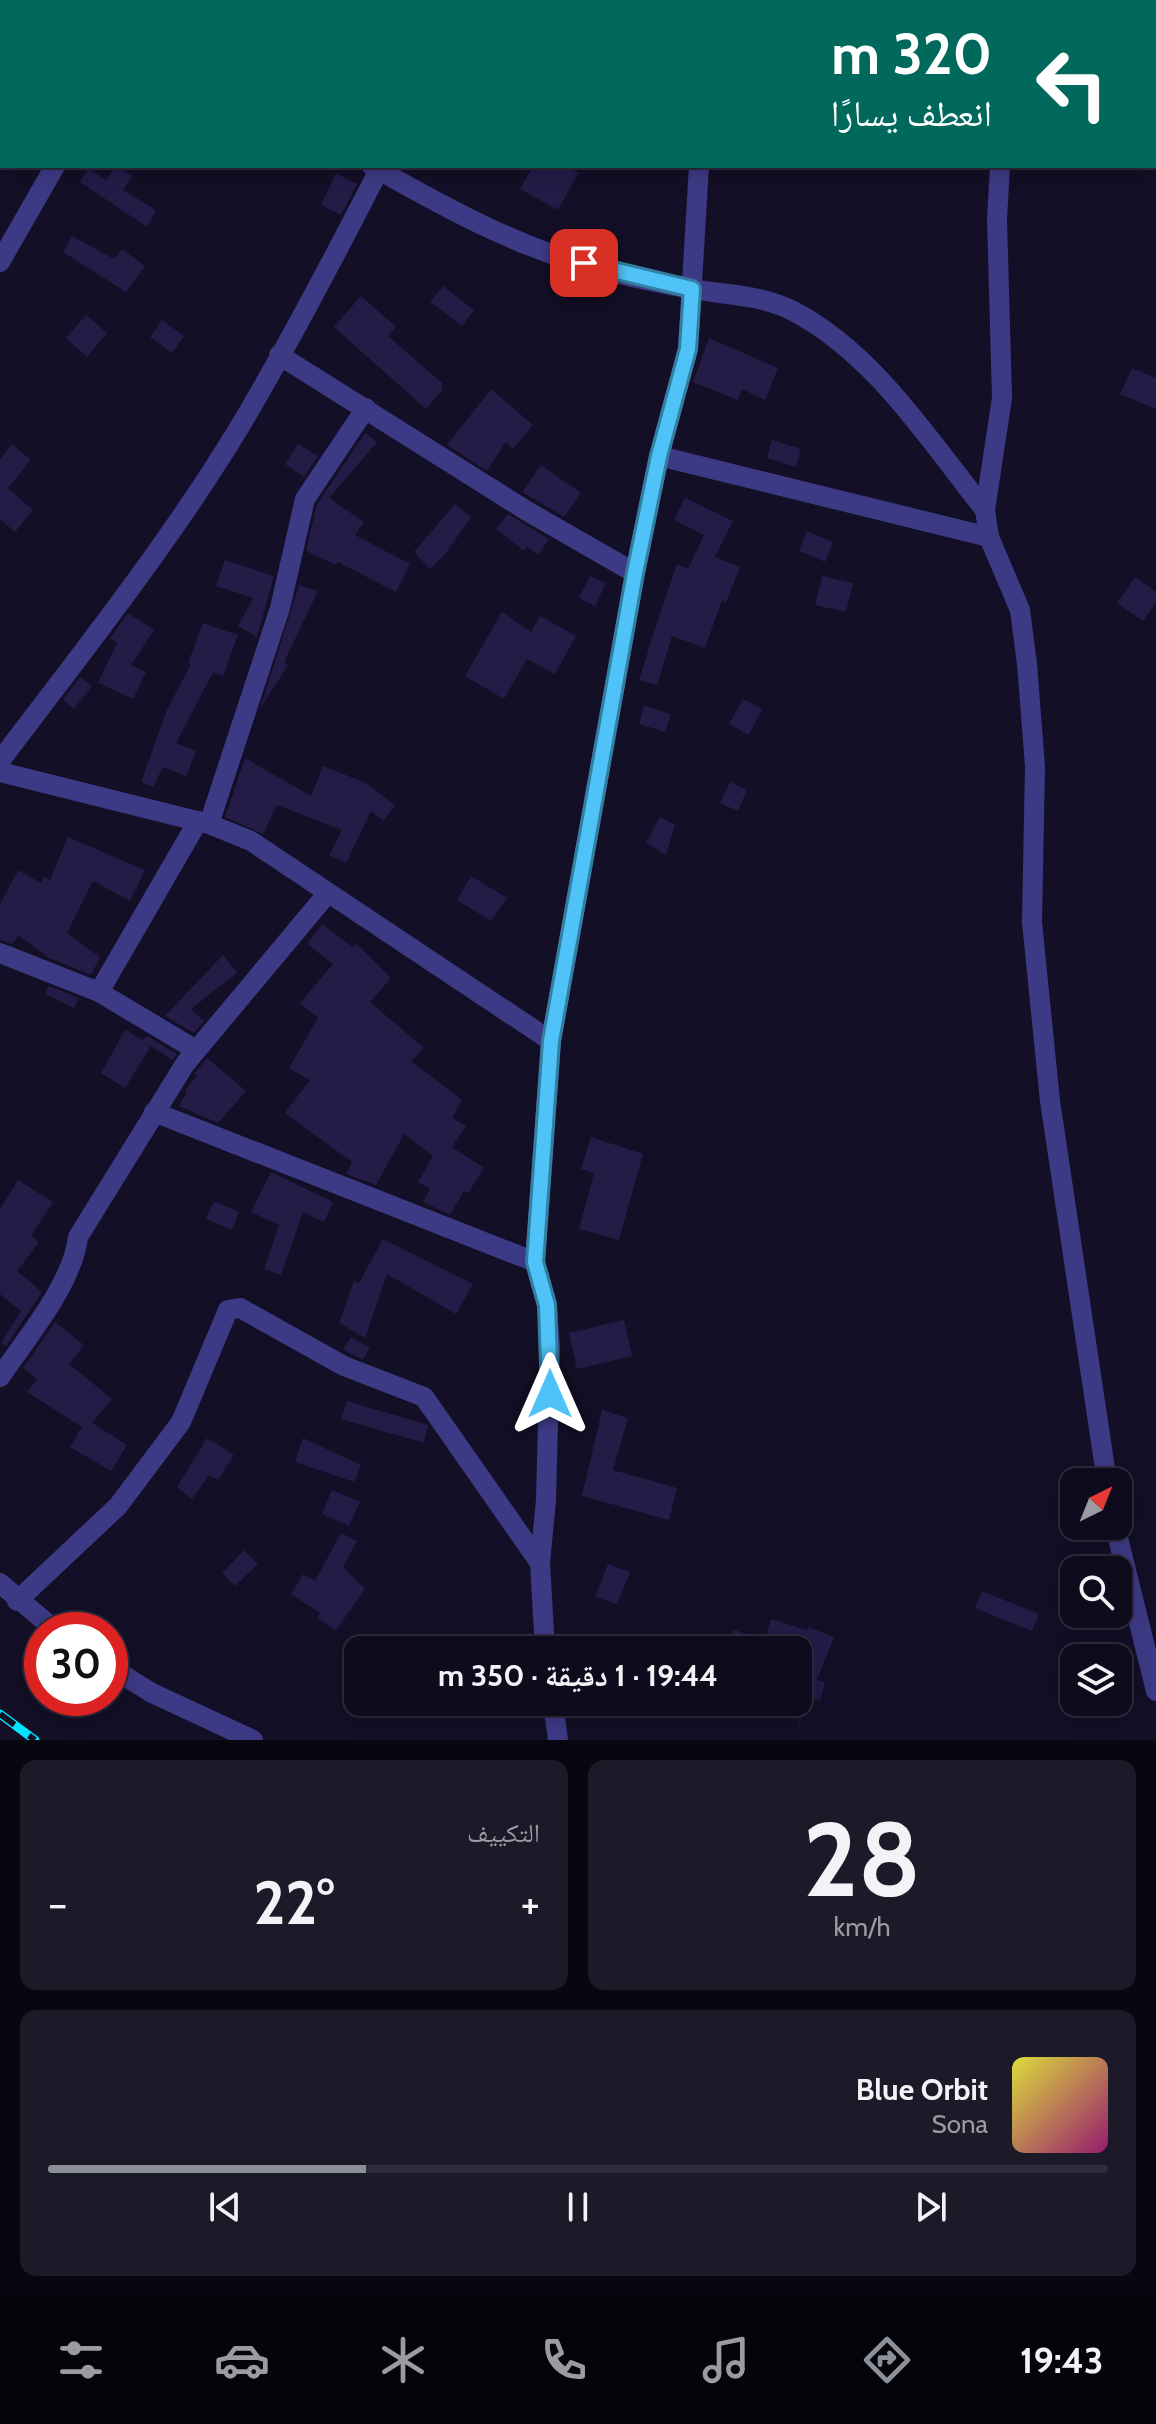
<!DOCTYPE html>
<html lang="ar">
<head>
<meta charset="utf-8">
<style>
	body { margin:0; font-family:Cabin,"Noto Naskh Arabic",sans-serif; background:#1c1929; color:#f1f3f6; direction:rtl; height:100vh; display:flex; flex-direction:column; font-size:30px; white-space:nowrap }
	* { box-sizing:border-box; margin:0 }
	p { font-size:26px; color:#9b9ba3 }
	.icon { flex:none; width:44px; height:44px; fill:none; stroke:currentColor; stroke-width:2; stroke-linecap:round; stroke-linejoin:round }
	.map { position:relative; height:1740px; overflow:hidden; direction:ltr }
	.details { display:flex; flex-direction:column; gap:20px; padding:20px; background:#08060f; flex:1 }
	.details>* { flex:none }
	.top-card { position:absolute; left:0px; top:0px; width:1156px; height:168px; box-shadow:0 4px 20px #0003,0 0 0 2px #2e2b3b; direction:rtl; background:#00695c; color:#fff; overflow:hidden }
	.needle { width:52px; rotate:43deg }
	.fabs { position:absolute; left:1060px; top:1468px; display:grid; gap:16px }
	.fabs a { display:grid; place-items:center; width:72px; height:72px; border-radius:16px; background:#0e0b1c; box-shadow:0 4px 20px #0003,0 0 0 2px #2e2b3b; font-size:40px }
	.speed { position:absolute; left:24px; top:1612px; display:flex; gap:16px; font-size:40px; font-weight:700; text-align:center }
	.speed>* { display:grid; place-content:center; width:104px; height:104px; border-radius:50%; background:#0e0b1c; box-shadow:0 4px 20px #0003,0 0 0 2px #2e2b3b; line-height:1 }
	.speed .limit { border:12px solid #d22; background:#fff; color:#111 }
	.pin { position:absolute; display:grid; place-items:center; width:68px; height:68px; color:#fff; margin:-34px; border-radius:16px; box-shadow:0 4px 12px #0006 }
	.me { position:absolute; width:88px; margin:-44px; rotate:0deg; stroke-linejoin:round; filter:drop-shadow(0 0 6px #0008) }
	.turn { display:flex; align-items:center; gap:28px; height:168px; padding:0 32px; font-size:36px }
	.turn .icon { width:104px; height:104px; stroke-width:2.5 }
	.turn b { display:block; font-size:56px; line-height:68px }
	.big { font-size:60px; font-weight:700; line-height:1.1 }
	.details .card { flex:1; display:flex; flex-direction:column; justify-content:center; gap:12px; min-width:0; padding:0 28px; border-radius:16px; background:#1c1929 }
	.details .dial { align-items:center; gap:0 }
	.dial b { font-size:104px; line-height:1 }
	.song { display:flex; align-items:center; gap:24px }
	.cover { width:96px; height:96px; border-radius:12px; background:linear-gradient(135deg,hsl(60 70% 55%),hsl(320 70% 35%)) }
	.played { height:8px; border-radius:4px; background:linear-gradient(90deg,#8c9099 30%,#2e2b3b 30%) }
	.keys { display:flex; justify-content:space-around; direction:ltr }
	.heat { display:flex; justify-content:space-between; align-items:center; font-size:44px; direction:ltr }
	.details .tiles { flex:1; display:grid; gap:20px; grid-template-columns:1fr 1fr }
	.card:last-child { grid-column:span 2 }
	.trip { position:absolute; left:344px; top:1636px; width:468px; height:80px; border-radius:16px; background:#0e0b1c; box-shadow:0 4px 20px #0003,0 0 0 2px #2e2b3b; font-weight:700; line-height:80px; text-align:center; direction:rtl }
	.dock { display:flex; height:128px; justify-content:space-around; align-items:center; background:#06040b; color:#9b9ba3 }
	.dock .icon { width:56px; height:56px }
	.dock .selected { color:#8c9099 }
	.dock b { font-size:36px; color:#f1f3f6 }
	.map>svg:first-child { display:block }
	.building { fill:#241b47 }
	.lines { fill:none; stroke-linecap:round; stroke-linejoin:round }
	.minor { stroke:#3d3a85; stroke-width:20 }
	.rail-casing { stroke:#00e5ff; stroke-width:9 }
	.rail { stroke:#130f26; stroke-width:6; stroke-dasharray:18; stroke-linecap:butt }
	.route-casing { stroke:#337fa1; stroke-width:20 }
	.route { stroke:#4fc3f7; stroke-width:14 }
</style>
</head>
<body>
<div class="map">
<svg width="1156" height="1740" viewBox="0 0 1156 1740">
	<rect width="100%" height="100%" fill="#130f26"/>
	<!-- building -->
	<g class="building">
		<polygon points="116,166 132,176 123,190 156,210 147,227 80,182 88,169 106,180"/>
		<polygon points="533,166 565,166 578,173 558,210 520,189"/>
		<polygon points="336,173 357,184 341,215 321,205"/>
		<polygon points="72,236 114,259 122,249 145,266 126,292 63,252"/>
		<polygon points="443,286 474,310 462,326 430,302"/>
		<polygon points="361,296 396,327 388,336 442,383 442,390 426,409 334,327"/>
		<polygon points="86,315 107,333 87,357 66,338"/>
		<polygon points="162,320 184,336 172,353 150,337"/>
		<polygon points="709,338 778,368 765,400 742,389 738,400 693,382"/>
		<polygon points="1132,368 1156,378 1156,409 1120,394"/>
		<polygon points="491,389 533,425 513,449 506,442 487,471 447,445"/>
		<polygon points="365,433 377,442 329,498 364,522 355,535 410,564 396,592 338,562 336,565 306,551 317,504"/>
		<polygon points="772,440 801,449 796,467 767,458"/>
		<polygon points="12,444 31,460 8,488 33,510 15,532 0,519 0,459"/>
		<polygon points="298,444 318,456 304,477 285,464"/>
		<polygon points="541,465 581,493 564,517 522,492"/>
		<polygon points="685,498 733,521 715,557 740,567 726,602 722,600 705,648 672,636 657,685 639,680 655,629 677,564 688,569 704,535 674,520"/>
		<polygon points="455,504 471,517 446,553 430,569 414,552"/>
		<polygon points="508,514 549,539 538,555 527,547 524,551 496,529"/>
		<polygon points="807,531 833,542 825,562 799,551"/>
		<polygon points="225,560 274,576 257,637 238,626 253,598 216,586"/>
		<polygon points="590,576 606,583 595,606 579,598"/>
		<polygon points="822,576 853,583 846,612 815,605"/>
		<polygon points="1135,577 1156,592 1156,602 1143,621 1117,603"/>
		<polygon points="299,585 318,591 284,662 288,665 260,709"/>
		<polygon points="502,612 531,632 540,616 576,636 555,674 527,659 504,699 465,676"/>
		<polygon points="128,613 154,630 131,665 146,672 133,699 98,683 117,643 110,638"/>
		<polygon points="203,623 238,635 223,676 213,672 176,743 196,751 186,776 163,767 153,787 141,782 167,710 191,664 188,663"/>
		<polygon points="80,677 92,686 74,709 63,700"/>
		<polygon points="743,699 762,709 749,735 729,724"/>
		<polygon points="644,706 671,714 665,732 639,724"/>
		<polygon points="245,758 311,796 323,766 366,783 395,805 383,821 371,811 346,863 329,855 342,830 277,805 263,834 225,817"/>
		<polygon points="730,782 747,790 738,811 720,803"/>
		<polygon points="660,817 675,825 666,855 646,843"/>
		<polygon points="68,837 145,870 130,901 93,881 67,933 100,957 91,975 49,958 18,935 13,944 0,940 0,904 18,870 41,883 44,877 50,880"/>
		<polygon points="471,876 507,898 491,921 457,900"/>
		<polygon points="322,924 353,947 357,944 391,978 370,1002 424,1048 411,1061 462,1100 452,1118 466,1126 452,1147 484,1168 468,1193 464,1191 450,1215 423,1202 430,1189 418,1182 433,1156 404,1134 376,1185 346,1174 352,1162 285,1113 310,1080 289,1068 318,1018 300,1003 333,964 307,944"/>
		<polygon points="223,955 237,973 191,1009 204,1021 194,1033 165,1016"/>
		<polygon points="49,986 79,998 74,1008 45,994"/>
		<polygon points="125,1030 143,1040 147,1036 177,1054 172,1060 151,1046 125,1088 101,1073"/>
		<polygon points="207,1058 246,1091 218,1123 179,1106 187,1092 185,1090 197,1076 194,1074"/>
		<polygon points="591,1137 643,1154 619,1240 579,1229 594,1173 581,1169"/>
		<polygon points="271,1172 333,1202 324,1222 303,1212 281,1275 264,1269 279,1225 251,1212"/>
		<polygon points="18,1180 53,1202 31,1236 39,1242 17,1271 42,1292 6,1346 1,1343 21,1311 0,1294 0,1209"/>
		<polygon points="214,1201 239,1212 232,1230 206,1219"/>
		<polygon points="383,1239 473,1284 456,1314 387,1274 365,1338 339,1323 354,1281 359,1283"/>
		<polygon points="624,1320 632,1356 577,1369 569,1333"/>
		<polygon points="55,1322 84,1345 69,1364 112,1399 92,1423 127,1445 111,1471 70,1447 82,1427 27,1392 37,1379 23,1368"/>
		<polygon points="351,1337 370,1348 363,1359 343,1350"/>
		<polygon points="347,1401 428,1425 424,1443 341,1419"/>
		<polygon points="602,1410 628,1418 613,1470 677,1488 669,1520 582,1496"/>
		<polygon points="207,1438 234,1455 218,1480 209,1475 192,1499 177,1487"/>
		<polygon points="303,1438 361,1465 354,1482 295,1462"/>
		<polygon points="332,1490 360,1502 349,1526 322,1514"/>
		<polygon points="341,1533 357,1541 343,1567 365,1589 336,1630 317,1618 320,1613 291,1594 303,1574 315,1581"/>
		<polygon points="244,1550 258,1564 235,1586 222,1573"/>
		<polygon points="608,1564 630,1572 617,1604 595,1597"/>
		<polygon points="982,1591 1039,1614 1032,1631 975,1608"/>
		<polygon points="771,1619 807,1630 808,1627 834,1637 817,1680 825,1682 820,1700 809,1698 799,1724 798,1650 724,1650 733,1629 764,1642"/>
	</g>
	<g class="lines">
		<!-- minor -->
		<g class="minor">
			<polyline points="90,0 94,2"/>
			<polyline points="710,0 710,2"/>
			<polyline points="1006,0 1006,2"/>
			<polyline points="150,2 151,0"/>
			<polyline points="443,2 443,0"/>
			<path d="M 372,166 C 449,210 528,253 615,273 C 641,279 667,285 692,289 C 726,295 762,295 793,311 C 874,353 929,440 985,510"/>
			<polyline points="1000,166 997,219 1002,398 985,510 989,537 1020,610 1027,664 1035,766 1032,922 1050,1101 1107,1482"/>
			<polyline points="0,262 55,166"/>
			<polyline points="279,355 527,511 635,573"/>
			<polyline points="659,456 989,537"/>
			<path d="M 0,761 C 87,646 179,531 252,406 C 297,328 340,246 381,166"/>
			<polyline points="0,772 209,824 251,841 551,1041"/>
			<polyline points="209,824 280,608 305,499 366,408"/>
			<polyline points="0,953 99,992 196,1050"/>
			<polyline points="99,992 198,821"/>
			<polyline points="154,1112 535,1262"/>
			<path d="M 0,1377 C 26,1339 73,1283 78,1237 L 185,1064 L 327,894"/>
			<polyline points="1115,1526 1156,1691"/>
			<polyline points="0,1583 55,1630"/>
			<polyline points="17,1601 118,1506 181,1422 228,1310 240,1308 344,1366 424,1397 540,1563"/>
			<polyline points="545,1650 540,1563 546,1500 550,1348 547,1305 535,1262 551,1041 635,573 659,456 688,349 699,166"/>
			<polyline points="110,1667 152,1693 253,1740"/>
			<polyline points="553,1702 558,1740"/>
		</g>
		<defs>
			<polyline id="rail" points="0,1714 35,1740"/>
		</defs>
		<!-- rail casing -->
		<use href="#rail" class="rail-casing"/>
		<!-- rail -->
		<use href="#rail" class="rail"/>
	</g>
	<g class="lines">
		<defs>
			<polyline id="route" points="550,1394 547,1305 535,1262 551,1041 635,573 659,456 688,349 692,289 584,263"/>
		</defs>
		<!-- route casing -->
		<use href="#route" class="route-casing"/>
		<!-- route -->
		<use href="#route" class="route"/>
	</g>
</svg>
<div class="fabs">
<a><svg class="needle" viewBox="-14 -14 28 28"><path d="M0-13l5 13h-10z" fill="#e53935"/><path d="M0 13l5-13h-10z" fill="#9b9ba3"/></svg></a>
<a><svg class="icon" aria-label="search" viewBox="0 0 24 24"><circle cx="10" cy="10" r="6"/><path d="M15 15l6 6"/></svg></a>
<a><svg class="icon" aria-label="layers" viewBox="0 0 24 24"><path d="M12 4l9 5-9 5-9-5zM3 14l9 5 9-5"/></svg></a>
</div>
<div class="speed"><div class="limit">30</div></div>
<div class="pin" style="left:584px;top:263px;background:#d93025"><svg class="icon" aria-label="arrive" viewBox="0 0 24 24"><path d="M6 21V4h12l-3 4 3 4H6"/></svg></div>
<svg class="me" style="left:550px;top:1394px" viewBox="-20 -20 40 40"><path d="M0-17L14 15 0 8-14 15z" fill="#4fc3f7" stroke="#fff" stroke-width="4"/></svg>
<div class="trip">19:44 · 1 دقيقة · 350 m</div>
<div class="top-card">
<div class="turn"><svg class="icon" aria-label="left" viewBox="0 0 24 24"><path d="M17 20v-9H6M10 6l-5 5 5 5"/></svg><div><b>320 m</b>انعطف يسارًا</div></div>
</div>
</div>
<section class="details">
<div class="tiles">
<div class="card dial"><b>28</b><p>km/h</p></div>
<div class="card"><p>التكييف</p>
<div class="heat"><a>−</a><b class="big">22°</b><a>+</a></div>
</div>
<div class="card">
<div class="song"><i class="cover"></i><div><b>Blue Orbit</b><p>Sona</p></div></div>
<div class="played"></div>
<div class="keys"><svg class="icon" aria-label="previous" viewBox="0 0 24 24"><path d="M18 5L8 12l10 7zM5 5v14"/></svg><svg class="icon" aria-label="pause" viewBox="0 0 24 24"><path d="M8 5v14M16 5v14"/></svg><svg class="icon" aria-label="next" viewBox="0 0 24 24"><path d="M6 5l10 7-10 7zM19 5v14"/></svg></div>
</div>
</div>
</section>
<nav class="dock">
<b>19:43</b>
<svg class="icon selected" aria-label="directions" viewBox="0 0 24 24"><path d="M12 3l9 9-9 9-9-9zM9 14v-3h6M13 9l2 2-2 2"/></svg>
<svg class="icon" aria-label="music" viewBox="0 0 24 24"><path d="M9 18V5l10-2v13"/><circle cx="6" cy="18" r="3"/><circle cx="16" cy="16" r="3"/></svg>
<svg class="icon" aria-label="phone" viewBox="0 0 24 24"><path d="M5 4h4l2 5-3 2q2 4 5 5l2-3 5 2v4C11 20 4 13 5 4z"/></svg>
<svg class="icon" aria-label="climate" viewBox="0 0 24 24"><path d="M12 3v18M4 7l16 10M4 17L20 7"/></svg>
<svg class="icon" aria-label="car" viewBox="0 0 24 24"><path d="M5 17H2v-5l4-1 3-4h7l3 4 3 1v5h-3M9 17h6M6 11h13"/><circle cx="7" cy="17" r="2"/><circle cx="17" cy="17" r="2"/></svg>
<svg class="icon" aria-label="filters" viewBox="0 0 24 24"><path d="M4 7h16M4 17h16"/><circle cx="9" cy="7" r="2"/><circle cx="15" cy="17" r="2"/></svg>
</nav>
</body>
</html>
